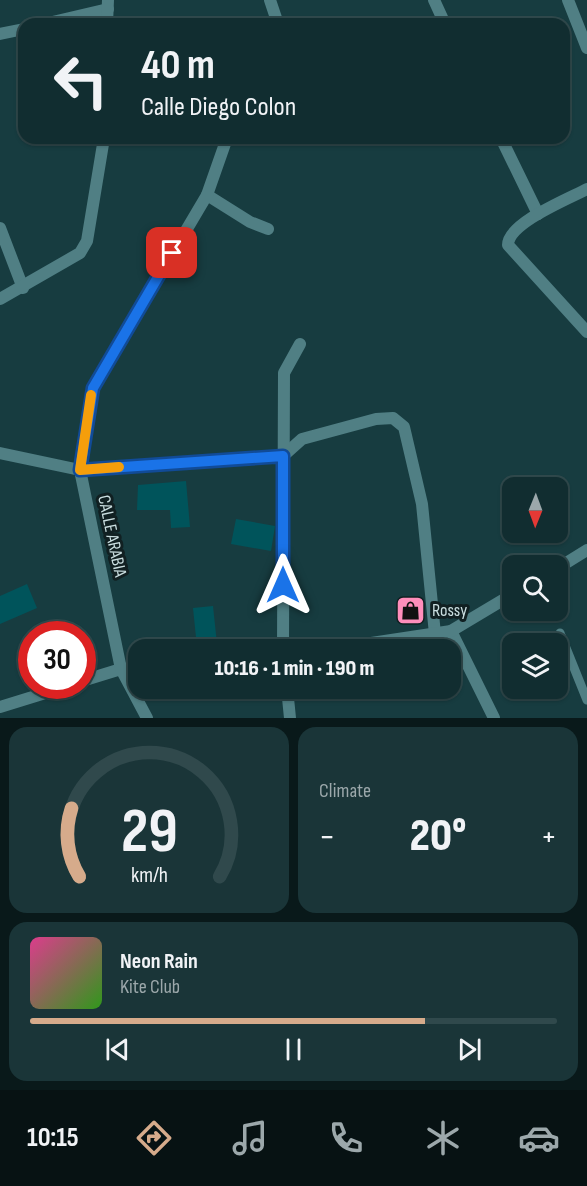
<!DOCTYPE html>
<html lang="en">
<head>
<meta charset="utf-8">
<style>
	body { margin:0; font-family:"Sofia Sans Condensed",sans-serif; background:#1a3538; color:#f1f3f6; height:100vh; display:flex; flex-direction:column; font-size:22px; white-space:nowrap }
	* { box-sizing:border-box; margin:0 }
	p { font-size:20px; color:#9ca8ab }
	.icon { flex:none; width:33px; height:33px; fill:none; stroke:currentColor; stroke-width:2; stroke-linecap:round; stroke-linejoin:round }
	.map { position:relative; height:718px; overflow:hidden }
	.details { display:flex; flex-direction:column; gap:9px; padding:9px; background:#09191a; flex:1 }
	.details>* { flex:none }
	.hud { position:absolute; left:18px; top:18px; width:552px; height:126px; border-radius:18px; box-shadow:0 2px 4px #0004,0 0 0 2px #30494c; background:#112d30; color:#f1f3f6; overflow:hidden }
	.needle { width:39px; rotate:181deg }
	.controls { position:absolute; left:502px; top:477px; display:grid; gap:12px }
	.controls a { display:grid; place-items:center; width:66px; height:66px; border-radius:12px; background:#112d30; box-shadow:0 2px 4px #0004,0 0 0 2px #30494c; font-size:30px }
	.speed { position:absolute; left:18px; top:621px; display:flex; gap:12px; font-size:30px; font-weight:700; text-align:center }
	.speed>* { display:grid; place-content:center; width:78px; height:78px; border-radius:50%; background:#112d30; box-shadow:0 2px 4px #0004,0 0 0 2px #30494c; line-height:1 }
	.speed .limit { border:9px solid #d22; background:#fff; color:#111 }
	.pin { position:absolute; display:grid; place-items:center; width:51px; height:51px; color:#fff; margin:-26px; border-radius:12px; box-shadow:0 3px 9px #0006 }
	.me { position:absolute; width:66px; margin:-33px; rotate:0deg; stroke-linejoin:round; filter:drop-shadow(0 0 4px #0008) }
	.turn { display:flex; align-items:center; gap:21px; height:126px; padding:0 24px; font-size:27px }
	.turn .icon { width:78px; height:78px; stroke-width:2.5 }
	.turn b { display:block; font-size:42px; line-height:51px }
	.big { font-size:45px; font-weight:800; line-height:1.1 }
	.details .widget { flex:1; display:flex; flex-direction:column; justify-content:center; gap:9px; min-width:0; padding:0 21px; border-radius:18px; background:#1a3538 }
	.details .dial { align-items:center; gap:0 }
	.dial svg { height:156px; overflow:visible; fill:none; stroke:#30494c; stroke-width:7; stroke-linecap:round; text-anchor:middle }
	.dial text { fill:#f1f3f6; stroke:none }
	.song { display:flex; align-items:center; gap:18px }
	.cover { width:72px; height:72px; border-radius:9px; background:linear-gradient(135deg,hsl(330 70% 55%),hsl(110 70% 35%)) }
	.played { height:6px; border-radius:3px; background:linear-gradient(90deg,#d6ab8b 75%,#30494c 75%) }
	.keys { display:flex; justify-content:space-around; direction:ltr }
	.heat { display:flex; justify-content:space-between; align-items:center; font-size:33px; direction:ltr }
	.details .tiles { flex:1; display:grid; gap:9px; grid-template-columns:1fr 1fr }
	.widget:last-child { grid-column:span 2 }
	.trip { position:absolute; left:128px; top:639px; width:333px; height:60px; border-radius:18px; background:#112d30; box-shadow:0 2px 4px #0004,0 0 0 2px #30494c; font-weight:800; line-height:60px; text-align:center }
	.dock { display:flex; height:96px; justify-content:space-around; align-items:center; background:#071213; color:#9ca8ab }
	.dock .icon { width:42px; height:42px }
	.dock .current { color:#d6ab8b }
	.dock b { font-size:27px; color:#f1f3f6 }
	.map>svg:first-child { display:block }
	.building { fill:#00545b }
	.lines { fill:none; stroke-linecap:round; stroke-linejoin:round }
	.lane { stroke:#507f84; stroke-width:9 }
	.street { stroke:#507f84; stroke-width:12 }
	.route-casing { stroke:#114b97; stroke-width:15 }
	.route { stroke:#1a73e8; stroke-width:10 }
	.slow { stroke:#f59e0b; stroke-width:10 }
	.labels { text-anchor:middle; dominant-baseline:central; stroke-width:6; stroke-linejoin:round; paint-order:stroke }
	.street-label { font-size:18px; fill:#cadee0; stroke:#112022 }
	.poi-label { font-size:18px; fill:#cadee0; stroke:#112022; text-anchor:start }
</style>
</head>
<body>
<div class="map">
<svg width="587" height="718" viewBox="0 0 587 718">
	<rect width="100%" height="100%" fill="#173c40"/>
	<!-- building -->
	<g class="building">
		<polygon points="186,481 190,527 171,528 170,510 137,510 138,485"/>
		<polygon points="236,519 275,526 271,551 231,544"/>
		<polygon points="27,584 37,608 0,624 0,596"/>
		<polygon points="213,606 217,644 197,647 193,608"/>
	</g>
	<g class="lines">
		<!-- lane -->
		<polyline class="lane" points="560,633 587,700"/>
		<!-- street -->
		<g class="street">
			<polyline points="270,0 278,24"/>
			<polyline points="434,0 445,24"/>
			<polyline points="568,0 587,48"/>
			<polyline points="44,24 108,9"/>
			<polyline points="107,24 108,0"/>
			<polyline points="0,34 24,29"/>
			<polyline points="501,138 538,214"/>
			<path d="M 587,189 C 568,199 508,223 508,245 L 587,332"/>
			<polyline points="207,195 250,222 268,229"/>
			<polyline points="0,228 23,288"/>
			<polyline points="0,299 80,253 87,241 104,138"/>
			<polyline points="0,453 80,470 283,456 302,439 376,419 393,418 404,427 422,504 435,634"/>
			<polyline points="558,568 587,550"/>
			<polyline points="451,631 494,718"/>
			<polyline points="283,650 284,373 300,344"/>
			<polyline points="325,650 451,631 513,594"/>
			<polyline points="82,681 121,669 138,668"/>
			<polyline points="287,688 290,718"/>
			<polyline points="0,707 68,686"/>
			<polyline points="147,718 121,669 80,470 93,388 207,195 227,138"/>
		</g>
	</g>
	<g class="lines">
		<defs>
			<polyline id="route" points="172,253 93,388 80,470 283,456 283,585"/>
		</defs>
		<!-- route casing -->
		<use href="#route" class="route-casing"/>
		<!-- route -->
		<use href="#route" class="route"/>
		<!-- slow -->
		<polyline class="slow" points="91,395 80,470 119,467"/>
	</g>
	<!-- icons -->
	<defs>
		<symbol id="shop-square" viewBox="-11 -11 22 22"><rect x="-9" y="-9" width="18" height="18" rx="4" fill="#ff8ebb" stroke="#112022"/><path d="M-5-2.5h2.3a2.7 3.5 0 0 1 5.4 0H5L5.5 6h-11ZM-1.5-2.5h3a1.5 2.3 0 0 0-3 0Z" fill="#111"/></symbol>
	</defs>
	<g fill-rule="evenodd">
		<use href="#shop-square" x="394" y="594" width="33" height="33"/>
	</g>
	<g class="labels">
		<!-- street labels -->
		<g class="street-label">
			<text transform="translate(112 536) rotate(78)">CALLE ARABIA</text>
		</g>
		<!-- poi labels -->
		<g class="poi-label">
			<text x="432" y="610">Rossy</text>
		</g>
	</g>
</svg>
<div class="controls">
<a><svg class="needle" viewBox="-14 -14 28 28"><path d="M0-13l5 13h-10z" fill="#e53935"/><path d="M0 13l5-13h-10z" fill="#9ca8ab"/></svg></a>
<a><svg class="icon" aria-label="search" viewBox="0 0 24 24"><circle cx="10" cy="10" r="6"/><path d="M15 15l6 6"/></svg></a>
<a><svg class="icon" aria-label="layers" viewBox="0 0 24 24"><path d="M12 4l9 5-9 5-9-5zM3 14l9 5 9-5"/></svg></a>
</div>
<div class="speed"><div class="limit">30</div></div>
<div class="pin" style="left:172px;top:253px;background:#d93025"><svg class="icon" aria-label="arrive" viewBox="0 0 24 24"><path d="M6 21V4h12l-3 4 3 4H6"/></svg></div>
<svg class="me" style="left:283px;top:585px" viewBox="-20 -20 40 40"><path d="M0-17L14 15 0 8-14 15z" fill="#1a73e8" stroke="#fff" stroke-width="4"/></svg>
<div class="trip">10:16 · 1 min · 190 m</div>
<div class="hud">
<div class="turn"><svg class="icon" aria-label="left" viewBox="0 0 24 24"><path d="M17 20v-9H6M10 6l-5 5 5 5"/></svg><div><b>40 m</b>Calle Diego Colon</div></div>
</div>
</div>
<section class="details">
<div class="tiles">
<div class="widget dial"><svg viewBox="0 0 100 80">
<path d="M14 69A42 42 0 1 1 86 69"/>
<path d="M14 69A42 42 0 0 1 10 34" stroke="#d6ab8b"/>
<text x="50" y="56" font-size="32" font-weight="700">29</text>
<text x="50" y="72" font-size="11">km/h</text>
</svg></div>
<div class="widget"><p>Climate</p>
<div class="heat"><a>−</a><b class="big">20°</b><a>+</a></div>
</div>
<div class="widget">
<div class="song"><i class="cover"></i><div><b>Neon Rain</b><p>Kite Club</p></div></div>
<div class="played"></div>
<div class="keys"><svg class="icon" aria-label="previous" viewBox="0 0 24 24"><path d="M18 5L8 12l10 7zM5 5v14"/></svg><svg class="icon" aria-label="pause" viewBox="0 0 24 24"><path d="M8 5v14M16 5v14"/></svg><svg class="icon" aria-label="next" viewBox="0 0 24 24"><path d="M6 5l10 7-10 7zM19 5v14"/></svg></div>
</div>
</div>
</section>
<nav class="dock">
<b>10:15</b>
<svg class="icon current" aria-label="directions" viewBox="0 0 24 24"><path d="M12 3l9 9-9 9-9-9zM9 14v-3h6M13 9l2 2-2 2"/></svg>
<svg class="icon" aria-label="music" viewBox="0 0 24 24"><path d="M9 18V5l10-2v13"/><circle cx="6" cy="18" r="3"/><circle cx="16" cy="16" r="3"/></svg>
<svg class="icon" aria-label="phone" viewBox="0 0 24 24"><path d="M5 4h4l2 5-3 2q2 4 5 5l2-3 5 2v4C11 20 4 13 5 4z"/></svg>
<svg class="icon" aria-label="climate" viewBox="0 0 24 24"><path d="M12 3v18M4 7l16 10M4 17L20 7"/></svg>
<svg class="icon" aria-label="car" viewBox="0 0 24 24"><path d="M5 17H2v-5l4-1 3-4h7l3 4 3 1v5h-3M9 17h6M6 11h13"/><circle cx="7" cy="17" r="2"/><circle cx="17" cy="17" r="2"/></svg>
</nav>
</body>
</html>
